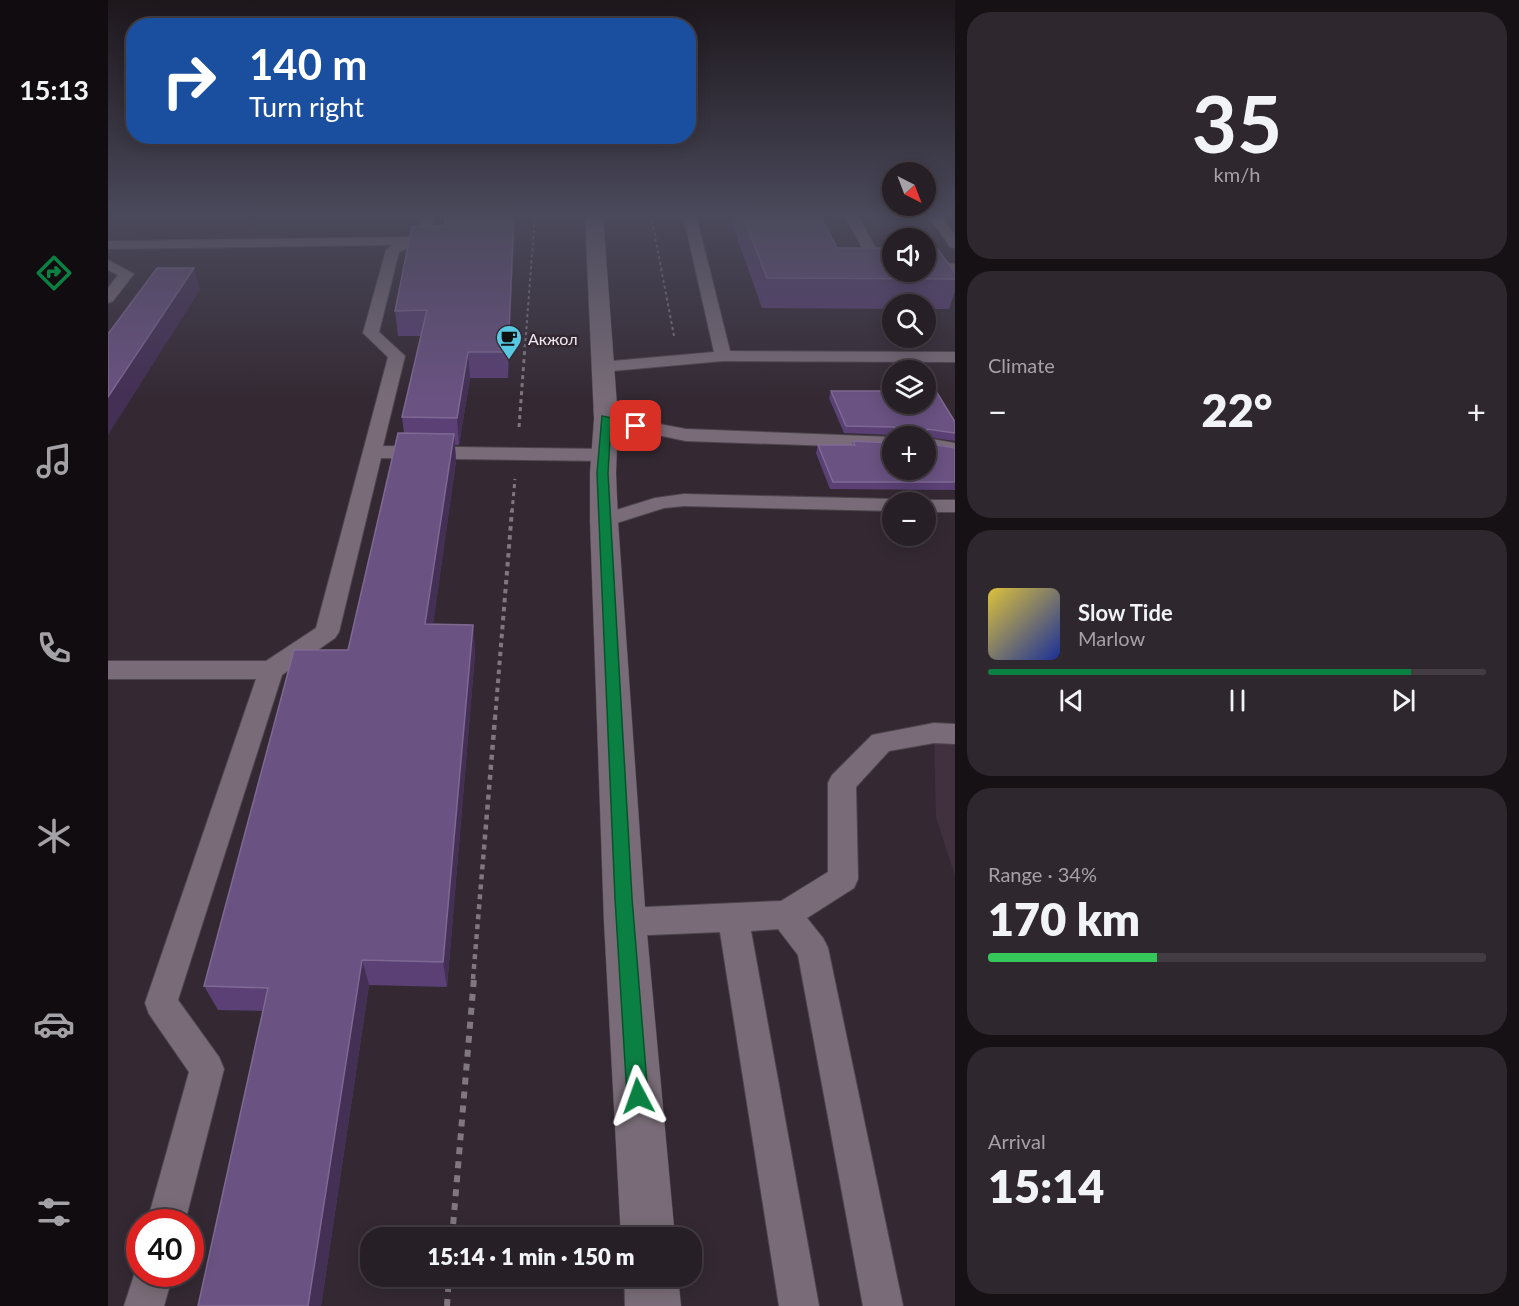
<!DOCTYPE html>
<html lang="en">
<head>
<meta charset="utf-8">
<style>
	body { margin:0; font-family:Lato,sans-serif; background:#2f272e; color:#f1f3f6; height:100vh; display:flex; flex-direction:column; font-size:22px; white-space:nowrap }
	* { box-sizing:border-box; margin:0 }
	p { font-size:20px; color:#a4a2a7 }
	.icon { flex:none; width:33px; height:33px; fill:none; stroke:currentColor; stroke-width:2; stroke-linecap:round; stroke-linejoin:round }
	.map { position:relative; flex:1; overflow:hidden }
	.drawer { display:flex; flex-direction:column; gap:12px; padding:12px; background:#151115; width:564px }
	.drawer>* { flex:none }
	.top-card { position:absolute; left:18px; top:18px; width:570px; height:126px; border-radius:24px; box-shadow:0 3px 15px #0003,0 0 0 2px #433d43; background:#1a4fa0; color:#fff; overflow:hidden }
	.needle { width:39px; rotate:138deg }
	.tools { position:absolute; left:774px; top:162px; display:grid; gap:12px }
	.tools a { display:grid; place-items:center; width:54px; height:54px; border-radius:50%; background:#271f26; box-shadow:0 3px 15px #0003,0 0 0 2px #433d43; font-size:30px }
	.speed { position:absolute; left:18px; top:1209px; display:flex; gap:12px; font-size:30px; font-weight:700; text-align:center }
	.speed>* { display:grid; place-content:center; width:78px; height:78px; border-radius:50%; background:#271f26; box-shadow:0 3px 15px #0003,0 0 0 2px #433d43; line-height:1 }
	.speed .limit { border:9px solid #d22; background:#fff; color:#111 }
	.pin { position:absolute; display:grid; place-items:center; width:51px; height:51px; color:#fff; margin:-26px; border-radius:12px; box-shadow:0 3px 9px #0006 }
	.me { position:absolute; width:66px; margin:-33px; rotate:356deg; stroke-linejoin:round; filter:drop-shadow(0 0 4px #0008) }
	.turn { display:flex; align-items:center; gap:21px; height:126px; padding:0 24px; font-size:27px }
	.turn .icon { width:78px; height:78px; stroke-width:2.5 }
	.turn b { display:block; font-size:42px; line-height:51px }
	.big { font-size:45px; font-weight:800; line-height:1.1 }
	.drawer .card { flex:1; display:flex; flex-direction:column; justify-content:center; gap:9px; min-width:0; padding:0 21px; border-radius:24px; background:#2f272e }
	.drawer .dial { align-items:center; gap:0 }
	.dial b { font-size:78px; line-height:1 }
	.song { display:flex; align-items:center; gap:18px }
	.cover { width:72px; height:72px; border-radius:9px; background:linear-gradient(135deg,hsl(50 70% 55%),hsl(230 70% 35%)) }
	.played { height:6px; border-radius:3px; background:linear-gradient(90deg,#0b8043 85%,#433d43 85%) }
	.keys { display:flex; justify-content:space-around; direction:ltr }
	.heat { display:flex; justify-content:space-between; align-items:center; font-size:33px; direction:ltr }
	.charge { height:9px; border-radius:4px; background:linear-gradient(90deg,#34c759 34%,#433d43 0) }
	.trip { position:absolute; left:252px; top:1227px; width:342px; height:60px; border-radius:24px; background:#271f26; box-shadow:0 3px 15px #0003,0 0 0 2px #433d43; font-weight:800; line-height:60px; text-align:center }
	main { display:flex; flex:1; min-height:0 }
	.tab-bar { display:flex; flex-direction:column; width:108px; justify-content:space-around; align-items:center; background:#100c0f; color:#a4a2a7 }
	.tab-bar .icon { width:42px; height:42px }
	.tab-bar .on { color:#0b8043 }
	.tab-bar b { font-size:27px; color:#f1f3f6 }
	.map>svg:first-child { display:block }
	.built { fill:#413140 }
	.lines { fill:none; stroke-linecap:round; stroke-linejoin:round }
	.service-casing { stroke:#4e454e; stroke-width:2 }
	.tertiary-casing { stroke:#4e454e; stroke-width:1 }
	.path-far4 { stroke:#80777f; stroke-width:2; stroke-dasharray:3 3; stroke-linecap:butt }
	.path-far3 { stroke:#80777f; stroke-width:3; stroke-dasharray:4 4; stroke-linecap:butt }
	.path-far2 { stroke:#80777f; stroke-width:4; stroke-dasharray:4.5 4.5; stroke-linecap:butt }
	.path-far1 { stroke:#80777f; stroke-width:4.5; stroke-dasharray:5 5; stroke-linecap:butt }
	.path { stroke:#80777f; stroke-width:6; stroke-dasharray:7 7; stroke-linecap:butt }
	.service { fill:#796c78; fill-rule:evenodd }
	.tertiary { fill:#796c78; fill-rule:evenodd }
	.wall { fill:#5a4075 }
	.shaded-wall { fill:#442f55 }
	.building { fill:#6a5282; stroke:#7f6993; stroke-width:1.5 }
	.route { fill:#0b8043; stroke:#07532c; stroke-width:1.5 }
	.labels { text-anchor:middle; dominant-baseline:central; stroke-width:5; stroke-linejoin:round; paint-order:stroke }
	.far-poi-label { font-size:16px; fill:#efe8ee; stroke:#342933; text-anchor:start }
</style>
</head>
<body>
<main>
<nav class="tab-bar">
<b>15:13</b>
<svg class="icon on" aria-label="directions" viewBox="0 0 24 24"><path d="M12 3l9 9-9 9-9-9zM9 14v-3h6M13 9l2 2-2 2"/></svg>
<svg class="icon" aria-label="music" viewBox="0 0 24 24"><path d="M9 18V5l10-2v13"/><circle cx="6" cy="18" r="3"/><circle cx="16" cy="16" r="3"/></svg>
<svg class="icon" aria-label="phone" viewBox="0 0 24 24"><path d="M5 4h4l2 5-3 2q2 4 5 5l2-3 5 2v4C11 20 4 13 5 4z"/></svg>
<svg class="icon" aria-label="climate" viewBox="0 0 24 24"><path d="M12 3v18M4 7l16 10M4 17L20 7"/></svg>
<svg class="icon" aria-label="car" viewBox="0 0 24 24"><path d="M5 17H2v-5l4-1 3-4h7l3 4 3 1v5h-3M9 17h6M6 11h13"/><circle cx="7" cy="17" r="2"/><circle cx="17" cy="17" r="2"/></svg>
<svg class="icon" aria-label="filters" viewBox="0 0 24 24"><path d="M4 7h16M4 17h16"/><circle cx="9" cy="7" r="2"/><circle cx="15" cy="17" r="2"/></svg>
</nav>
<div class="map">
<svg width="847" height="1306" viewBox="0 0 847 1306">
	<rect width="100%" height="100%" fill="#342933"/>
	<!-- built -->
	<polygon class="built" points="826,733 847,734 847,876 828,817"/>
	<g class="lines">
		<defs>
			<g id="service">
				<polygon points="313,215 326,215 322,237 291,252 271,332 297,356 275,446 496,449 503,451 505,455 503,459 496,461 273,458 231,632 227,638 174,675 70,1000 111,1057 116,1069 77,1222 39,1222 81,1072 41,1014 37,1003 148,679 0,679 0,661 158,661 208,628 280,357 255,333 278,250 284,245 0,249 0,241 304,237 309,235"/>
				<polygon points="575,215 588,215 622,351 847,352 847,362 615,361 493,372 487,371 485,367 487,363 493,362 606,352"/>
				<polygon points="736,215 749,215 772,255 784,257 784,265 762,262"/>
				<polygon points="820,215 833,215 847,235 847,248 842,247"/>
				<polygon points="0,260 26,274 5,301 0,303 0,288 10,275 0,270"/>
				<polygon points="818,260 847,264 847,272 818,268"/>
				<polygon points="498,414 578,429 784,437 784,448 578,441 492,423 489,419 492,415"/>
				<polygon points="818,438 847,443 847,455 818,449"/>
				<polygon points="576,494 784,499 792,502 784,502 784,511 576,506 556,508 496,527 489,526 486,521 489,516 547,498"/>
				<polygon points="818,500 847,500 847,512 818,512 818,502 810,502"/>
				<polygon points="826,723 847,724 847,744 826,743 781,751 748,787 750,879 746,888 699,918 715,938 720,948 795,1306 755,1306 690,955 670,929 643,931 711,1306 671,1306 612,932 517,936 506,932 502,922 506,912 517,908 673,901 720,872 720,783 724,775 764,735"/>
				<polygon points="31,1260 32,1274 65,1274 56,1306 16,1306"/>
			</g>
			<g id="tertiary">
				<polygon points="477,215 495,215 510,419 508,473 510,521 538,922 567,1238 513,1238 496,922 482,521 482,473 486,419"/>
				<polygon points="516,1276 570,1276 573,1306 517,1306"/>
			</g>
		</defs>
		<!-- service casing -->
		<use href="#service" class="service-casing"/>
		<!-- tertiary casing -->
		<use href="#tertiary" class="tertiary-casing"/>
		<!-- path-far4 -->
		<g class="path-far4">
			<polyline points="543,215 566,336"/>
			<polyline points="417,347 427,215"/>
		</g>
		<!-- path-far3 -->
		<g class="path-far3">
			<polyline points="411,427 417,346"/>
			<polyline points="404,512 407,479"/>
		</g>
		<!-- path-far2 -->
		<polyline class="path-far2" points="387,719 404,510"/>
		<!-- path-far1 -->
		<polyline class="path-far1" points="365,979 387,718"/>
		<!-- path -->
		<g class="path">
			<polyline points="344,1238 366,978"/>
			<polyline points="339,1306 341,1276"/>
		</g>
		<!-- service -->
		<use href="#service" class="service"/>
		<!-- tertiary -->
		<use href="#tertiary" class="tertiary"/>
	</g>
	<!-- wall -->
	<g class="wall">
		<polygon points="621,215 712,215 729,248 847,273 847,291 841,309 818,309 818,304 784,304 784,309 654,308"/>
		<polygon points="406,238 400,378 362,378 351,445 347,445 348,461 325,624 365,625 367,654 339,987 261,985 213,1306 90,1306 155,1011 110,1010 96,986 240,650 296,433 294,417 313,336 290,336 287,311"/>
		<polygon points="723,391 847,422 847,441 819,437 819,443 847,448 847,490 722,489 708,453 710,445 744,445 745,441 784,443 818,436 786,436 784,435 736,433 721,398"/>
	</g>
	<!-- shaded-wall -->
	<g class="shaded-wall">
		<polygon points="406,215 406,238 400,378 400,352"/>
		<polygon points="86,268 92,290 0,435 0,397"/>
		<polygon points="360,352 362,378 351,445 349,418"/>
		<polygon points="346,434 348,461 321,653 317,624"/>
		<polygon points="365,625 367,654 339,987 335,962"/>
		<polygon points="254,960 261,985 213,1306 200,1306"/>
	</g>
	<!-- building -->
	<g class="building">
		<polygon points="338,215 406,215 400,352 360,352 349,418 294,417 319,310 287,311 304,226 336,226"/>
		<polygon points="635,215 712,215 729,248 784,248 784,272 818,272 818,248 829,248 847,273 847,279 659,278"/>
		<polygon points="49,268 86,268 0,397 0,334"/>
		<polygon points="723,391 784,391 784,404 818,404 818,391 828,391 847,422 847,433 819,429 819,443 847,448 847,482 725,482 710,445 747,445 745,441 784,443 784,470 818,470 818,436 789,436 789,430 786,427 738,426"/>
		<polygon points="290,433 346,434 317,624 365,625 335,962 254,960 200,1306 90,1306 160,988 96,986 186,650 240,650"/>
	</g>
	<!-- sky -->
	<linearGradient id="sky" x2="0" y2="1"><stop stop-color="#1d171c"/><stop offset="0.54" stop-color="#4a495b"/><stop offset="1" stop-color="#4a495b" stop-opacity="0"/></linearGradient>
	<rect width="847" height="398" fill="url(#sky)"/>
	<!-- route -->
	<polygon class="route" points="494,416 528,423 534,426 528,429 503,423 500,473 524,898 540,1096 537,1103 530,1106 522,1103 519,1096 507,898 489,473"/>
	<!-- icons -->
	<defs>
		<symbol id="cafe-pin" viewBox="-11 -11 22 30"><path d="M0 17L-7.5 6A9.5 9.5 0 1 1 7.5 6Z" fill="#57c9e3" stroke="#342933"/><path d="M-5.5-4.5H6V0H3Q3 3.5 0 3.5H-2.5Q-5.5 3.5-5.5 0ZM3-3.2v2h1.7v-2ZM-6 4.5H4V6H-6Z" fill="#111"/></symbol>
	</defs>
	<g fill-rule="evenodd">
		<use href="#cafe-pin" x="386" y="323" width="30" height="40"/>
	</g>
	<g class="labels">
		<!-- far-poi labels -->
		<g class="far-poi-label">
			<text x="420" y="338">Акжол</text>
		</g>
	</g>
</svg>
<div class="tools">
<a><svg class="needle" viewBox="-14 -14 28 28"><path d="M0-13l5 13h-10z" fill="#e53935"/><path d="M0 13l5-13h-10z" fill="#a4a2a7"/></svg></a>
<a><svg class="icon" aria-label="sound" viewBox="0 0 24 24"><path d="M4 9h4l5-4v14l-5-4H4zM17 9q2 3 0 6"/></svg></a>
<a><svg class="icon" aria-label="search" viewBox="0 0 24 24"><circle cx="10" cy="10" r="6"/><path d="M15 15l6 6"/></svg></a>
<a><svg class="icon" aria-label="layers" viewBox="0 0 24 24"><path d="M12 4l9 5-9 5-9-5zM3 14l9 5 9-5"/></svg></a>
<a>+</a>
<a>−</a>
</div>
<div class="speed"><div class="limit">40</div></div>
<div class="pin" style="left:528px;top:426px;background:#d93025"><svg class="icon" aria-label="arrive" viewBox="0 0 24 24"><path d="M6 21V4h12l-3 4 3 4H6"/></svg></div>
<svg class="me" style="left:530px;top:1096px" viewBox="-20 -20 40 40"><path d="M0-17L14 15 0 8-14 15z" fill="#0b8043" stroke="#fff" stroke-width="4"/></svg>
<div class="trip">15:14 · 1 min · 150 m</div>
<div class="top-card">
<div class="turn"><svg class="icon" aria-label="right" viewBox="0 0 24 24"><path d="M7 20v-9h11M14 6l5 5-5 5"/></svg><div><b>140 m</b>Turn right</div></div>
</div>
</div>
<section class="drawer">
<div class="card dial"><b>35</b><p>km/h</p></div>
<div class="card"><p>Climate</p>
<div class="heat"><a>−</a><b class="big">22°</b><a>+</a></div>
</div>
<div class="card">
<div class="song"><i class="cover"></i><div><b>Slow Tide</b><p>Marlow</p></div></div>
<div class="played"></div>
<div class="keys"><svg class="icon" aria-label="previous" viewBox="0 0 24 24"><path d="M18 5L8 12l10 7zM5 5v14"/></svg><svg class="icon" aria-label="pause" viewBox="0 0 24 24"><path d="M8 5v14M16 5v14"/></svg><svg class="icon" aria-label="next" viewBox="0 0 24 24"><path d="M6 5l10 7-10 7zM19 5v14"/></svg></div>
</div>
<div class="card"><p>Range · 34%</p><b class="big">170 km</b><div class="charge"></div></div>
<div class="card"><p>Arrival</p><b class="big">15:14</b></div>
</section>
</main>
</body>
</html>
